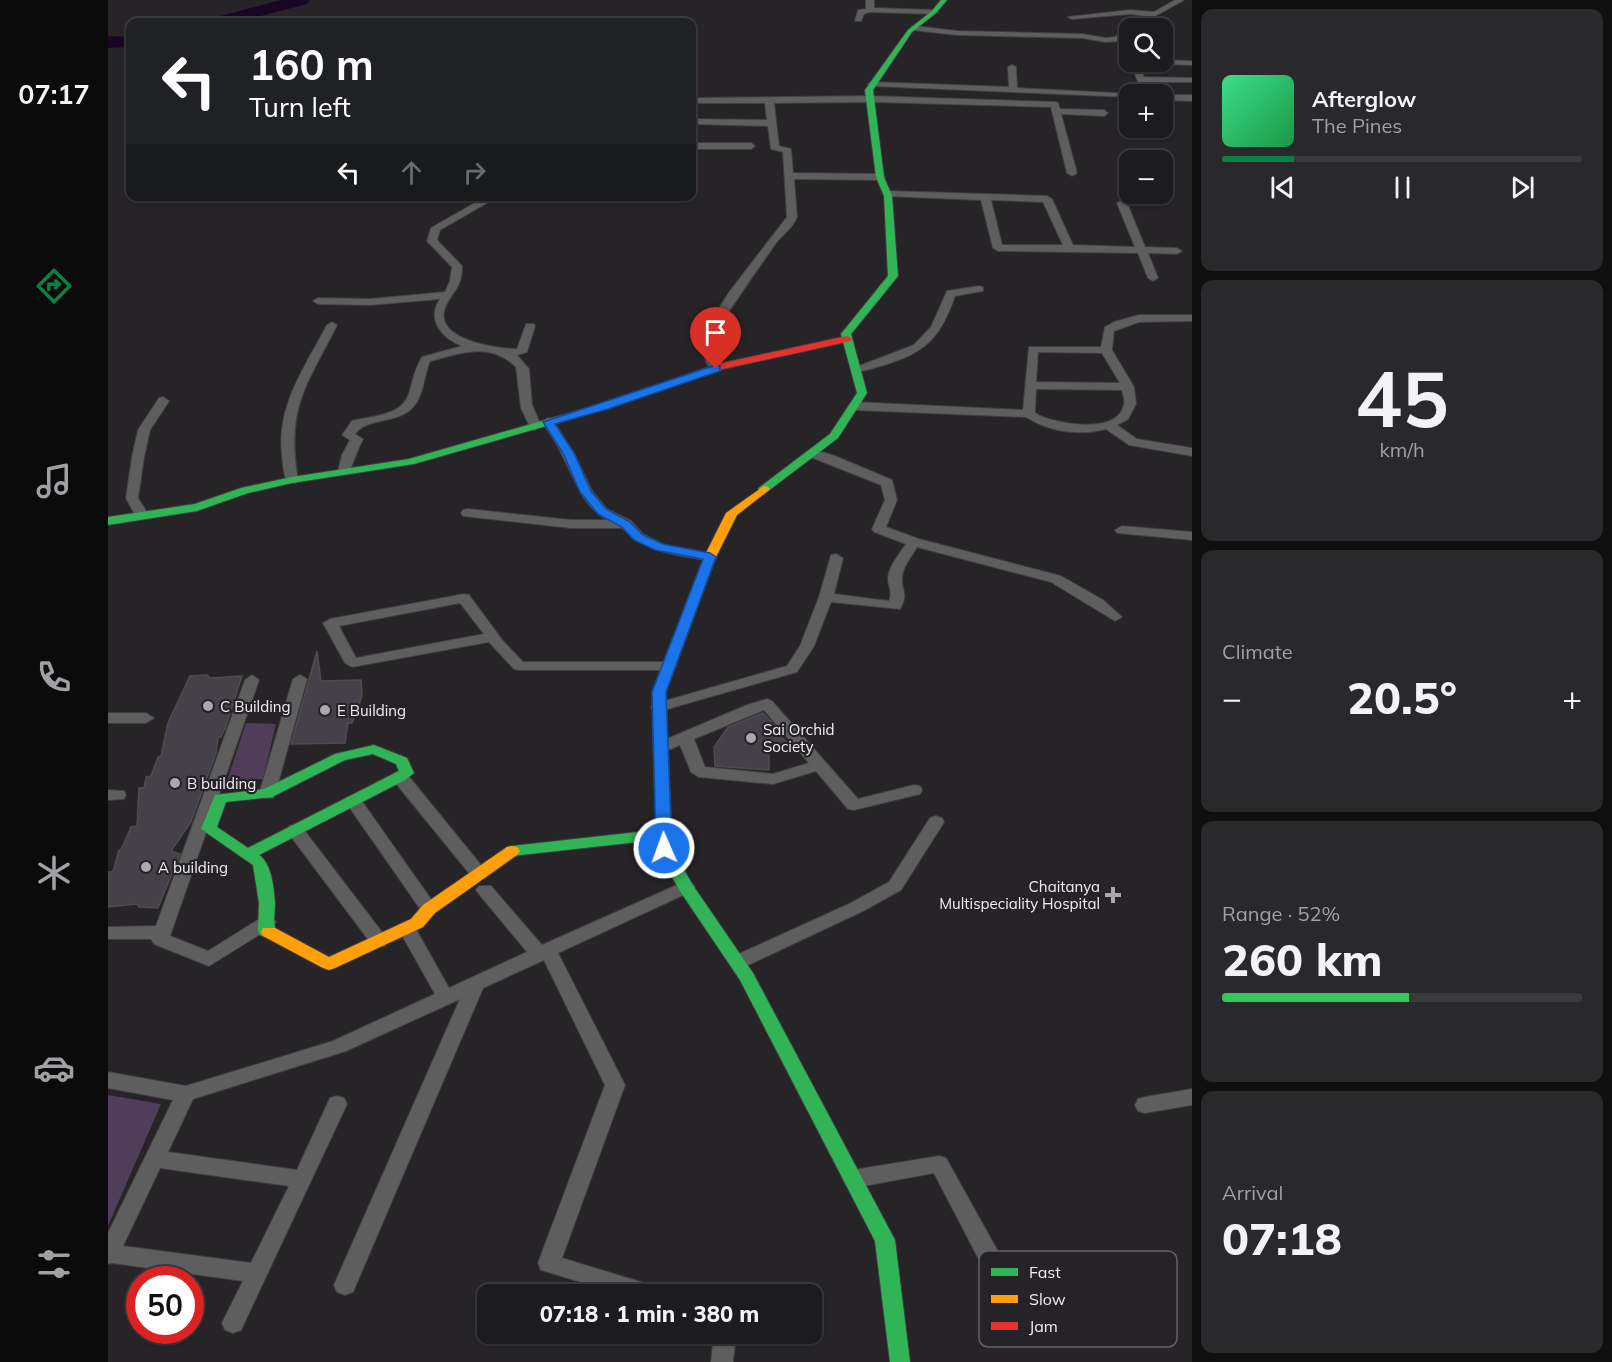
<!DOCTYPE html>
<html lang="en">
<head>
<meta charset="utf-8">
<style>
	body { margin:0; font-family:Mulish,sans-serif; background:#29282a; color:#f1f3f6; height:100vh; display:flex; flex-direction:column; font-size:22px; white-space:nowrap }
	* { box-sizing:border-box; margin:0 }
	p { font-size:20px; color:#a0a1a4 }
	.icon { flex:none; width:33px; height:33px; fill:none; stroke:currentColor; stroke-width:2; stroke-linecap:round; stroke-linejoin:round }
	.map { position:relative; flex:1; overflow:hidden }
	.panel { display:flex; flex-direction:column; gap:9px; padding:9px; background:#0f0f10; width:420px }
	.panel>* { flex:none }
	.top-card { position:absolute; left:18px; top:18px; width:570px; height:183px; border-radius:12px; box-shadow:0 2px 4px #0004,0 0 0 2px #3a393b; background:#202124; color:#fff; overflow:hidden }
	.buttons { position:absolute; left:1011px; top:18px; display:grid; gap:12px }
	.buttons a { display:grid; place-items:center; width:54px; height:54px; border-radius:12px; background:#1c1b1d; box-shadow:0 2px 4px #0004,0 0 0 2px #3a393b; font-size:30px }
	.speed { position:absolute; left:18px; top:1266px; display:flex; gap:12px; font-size:30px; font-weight:700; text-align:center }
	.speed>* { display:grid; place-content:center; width:78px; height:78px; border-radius:50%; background:#1c1b1d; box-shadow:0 2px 4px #0004,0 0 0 2px #3a393b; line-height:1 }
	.speed .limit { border:9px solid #d22; background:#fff; color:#111 }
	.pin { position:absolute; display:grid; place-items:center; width:51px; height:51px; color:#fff; margin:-62px -26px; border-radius:50% 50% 50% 0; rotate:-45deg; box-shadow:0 0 6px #0007 }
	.pin .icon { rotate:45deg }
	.me { position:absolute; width:66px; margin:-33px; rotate:358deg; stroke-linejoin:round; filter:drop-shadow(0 0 4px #0008) }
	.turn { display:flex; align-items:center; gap:21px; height:126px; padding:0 24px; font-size:27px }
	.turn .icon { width:78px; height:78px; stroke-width:2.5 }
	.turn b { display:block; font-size:42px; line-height:51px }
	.lanes { display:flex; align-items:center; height:57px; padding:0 24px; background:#0003; justify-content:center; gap:30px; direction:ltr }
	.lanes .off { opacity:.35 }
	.big { font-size:45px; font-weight:800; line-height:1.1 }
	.panel .card { flex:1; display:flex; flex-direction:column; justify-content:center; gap:9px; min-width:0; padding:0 21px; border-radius:12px; background:#29282a }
	.panel .dial { align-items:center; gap:0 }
	.dial b { font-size:78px; line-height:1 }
	.song { display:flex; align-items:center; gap:18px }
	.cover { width:72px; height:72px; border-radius:9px; background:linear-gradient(135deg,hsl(150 70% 55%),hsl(140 70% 35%)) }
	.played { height:6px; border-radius:3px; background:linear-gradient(90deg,#0b8043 20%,#3a393b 20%) }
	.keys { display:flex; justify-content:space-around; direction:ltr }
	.heat { display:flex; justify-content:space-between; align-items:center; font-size:33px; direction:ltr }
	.charge { height:9px; border-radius:4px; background:linear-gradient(90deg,#34c759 52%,#3a393b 0) }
	.trip { position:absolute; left:369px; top:1284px; width:345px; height:60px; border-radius:12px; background:#1c1b1d; box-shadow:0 2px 4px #0004,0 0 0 2px #3a393b; font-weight:800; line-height:60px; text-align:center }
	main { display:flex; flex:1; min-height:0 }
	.tabs { display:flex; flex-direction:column; width:108px; justify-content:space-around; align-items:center; background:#0b0b0c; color:#a0a1a4 }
	.tabs .icon { width:42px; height:42px }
	.tabs .active { color:#0b8043 }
	.tabs b { font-size:27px; color:#f1f3f6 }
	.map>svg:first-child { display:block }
	.green { fill:#503d5a }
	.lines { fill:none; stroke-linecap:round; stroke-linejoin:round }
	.river { fill:#190623; fill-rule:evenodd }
	.building { fill:#464149; stroke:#4d4c4e; stroke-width:1.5 }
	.street-casing { stroke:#403f41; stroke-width:2 }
	.fast-casing { stroke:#403f41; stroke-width:2 }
	.slow-casing { stroke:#403f41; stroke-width:2 }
	.jam-casing { stroke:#403f41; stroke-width:2 }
	.street { fill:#5f5e5f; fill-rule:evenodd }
	.fast { fill:#30b455; fill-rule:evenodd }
	.slow { fill:#ff9f0a; fill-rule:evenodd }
	.jam { fill:#e5322d; fill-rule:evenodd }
	.route { fill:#1a73e8; stroke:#114b97; stroke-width:1.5 }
	.poi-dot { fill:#aaa8ab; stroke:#262328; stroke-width:2 }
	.labels { text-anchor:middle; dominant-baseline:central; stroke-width:4.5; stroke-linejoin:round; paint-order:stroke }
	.poi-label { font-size:15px; fill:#f1eff2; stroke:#262328; text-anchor:start }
	.key { fill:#262328; stroke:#636065; stroke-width:1.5 }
	.key-label { font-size:16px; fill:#f1eff2 }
</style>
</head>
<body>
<main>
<nav class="tabs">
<b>07:17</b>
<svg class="icon active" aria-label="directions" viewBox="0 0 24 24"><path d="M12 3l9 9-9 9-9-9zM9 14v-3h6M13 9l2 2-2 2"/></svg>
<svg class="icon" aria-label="music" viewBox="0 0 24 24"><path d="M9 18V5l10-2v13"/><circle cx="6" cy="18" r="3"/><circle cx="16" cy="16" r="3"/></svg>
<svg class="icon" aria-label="phone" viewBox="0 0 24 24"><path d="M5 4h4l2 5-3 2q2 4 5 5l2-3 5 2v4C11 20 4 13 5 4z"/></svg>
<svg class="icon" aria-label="climate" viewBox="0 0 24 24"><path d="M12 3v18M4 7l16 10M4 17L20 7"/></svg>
<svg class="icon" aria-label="car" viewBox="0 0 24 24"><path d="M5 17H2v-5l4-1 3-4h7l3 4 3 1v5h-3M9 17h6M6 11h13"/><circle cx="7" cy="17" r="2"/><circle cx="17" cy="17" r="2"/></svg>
<svg class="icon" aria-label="filters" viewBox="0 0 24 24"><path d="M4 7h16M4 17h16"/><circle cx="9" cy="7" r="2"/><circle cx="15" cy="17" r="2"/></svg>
</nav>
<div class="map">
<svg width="1084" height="1362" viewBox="0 0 1084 1362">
	<rect width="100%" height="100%" fill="#262427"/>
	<!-- green -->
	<g class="green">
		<polygon points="138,723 168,724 155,779 119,781"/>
		<polygon points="0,1095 53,1104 0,1226"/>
	</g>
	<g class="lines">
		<!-- river -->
		<g class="river">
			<polygon points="173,0 202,0 199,4 130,22 102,22 105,18"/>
			<polygon points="0,36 22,37 22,47 0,48"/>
		</g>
	</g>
	<!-- building -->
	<g class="building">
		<polygon points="209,651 213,681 253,680 254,695 251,706 244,723 240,723 237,743 183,744"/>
		<polygon points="99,675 102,678 134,676 117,729 113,737 110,738 108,753 83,822 63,851 72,854 50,908 31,907 29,904 0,907 0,872 5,872 11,850 13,850 23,827 29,826 31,788 36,788 38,777 43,776 50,757 53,756 60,723 82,676"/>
		<polygon points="655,713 665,724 667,732 683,745 661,750 661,770 607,766 606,747 620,727"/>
	</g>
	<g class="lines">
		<defs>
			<g id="street">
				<polygon points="758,0 766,0 766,8 826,10 830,12 826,14 762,12 756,14 753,21 747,21 750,10 758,9"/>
				<polygon points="1067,0 1076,0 1040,20 1036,18 1039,16 1022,14 964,19 960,17 1022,10 1046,12"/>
				<polygon points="807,26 849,31 974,34 998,38 1007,37 1019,27 1025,28 1022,28 1022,33 1012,41 998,42 974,38 849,35 804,30 804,26"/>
				<polygon points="1054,60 1084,61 1084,65 1049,64 1045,62"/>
				<polygon points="1023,62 1031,62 1036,77 1084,78 1084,82 1038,82 1042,94 1034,94"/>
				<polygon points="904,65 908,67 909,88 1026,94 1022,94 1022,97 764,86 760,84 764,82 901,87 900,67"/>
				<polygon points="1054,95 1084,95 1084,101 1054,100"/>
				<path d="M 762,96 L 947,102 L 950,103 L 952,109 L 996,110 L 1000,113 L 996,116 L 953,114 L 969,173 L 964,176 L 959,173 L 943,107 L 765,102 L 666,103 L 671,146 L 683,149 L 685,173 L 772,174 L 777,177 L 772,180 L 686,179 L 689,217 C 685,228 675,234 668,243 C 647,273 625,304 605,336 L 610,362 L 614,369 L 612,371 L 604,371 L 598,362 L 593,336 L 622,291 L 679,217 L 675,152 L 663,149 L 660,126 L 584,124 L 584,119 L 659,120 L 657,103 L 584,103 L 584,98 Z"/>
				<polygon points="584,143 643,143 647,146 643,149 584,149"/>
				<path d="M 780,191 L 939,196 L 944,199 L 965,245 L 1027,247 L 1009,203 L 1014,200 L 1019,203 L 1037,247 L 1069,248 L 1074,251 L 1069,254 L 1040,253 L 1050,278 L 1045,281 L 1040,278 L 1030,253 L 890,251 L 885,248 L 873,200 L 777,196 L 777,192 ZM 883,200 L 935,202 L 955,245 L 894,245 Z"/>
				<path d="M 379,196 L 391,196 L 332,230 L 329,240 L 354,266 C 354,290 344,290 337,308 C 325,340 390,349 409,349 L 418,324 L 426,324 L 427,326 L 419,352 L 409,355 L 421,369 L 424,405 L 433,426 L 427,430 L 423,429 L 413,408 L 408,367 C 381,341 354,353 322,361 C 316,375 316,394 306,406 C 291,425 260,416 247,434 L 255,439 C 249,450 246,462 240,474 L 232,474 L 230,471 L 234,455 L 242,440 L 234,435 L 244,421 C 263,416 295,416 301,393 C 305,380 307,368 314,357 L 354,346 C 334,338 318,320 332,299 L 262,305 L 210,304 L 205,301 L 210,298 L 262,299 L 337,292 L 342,281 L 344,267 L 319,241 L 323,228 Z"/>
				<path d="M 871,286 L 875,287 L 875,291 L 847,296 C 832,339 817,353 773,366 C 764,368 754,373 745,371 L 743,369 L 806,345 L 823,327 L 839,291 Z"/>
				<path d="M 1031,315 L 1084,315 L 1084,321 L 1031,322 L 1006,331 L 1004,350 L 1026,387 L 1028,404 L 1020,419 L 1009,425 L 1029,439 L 1084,448 L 1084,456 L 1021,445 L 998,429 C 972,436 941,432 918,417 L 746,410 L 740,406 L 746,402 L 915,410 L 921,347 L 993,347 L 997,327 L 1006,322 ZM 930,352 L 994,353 L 1012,383 L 928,382 ZM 928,389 L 1014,390 C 1015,395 1017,400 1016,404 C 1011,436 945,424 927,413 Z"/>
				<path d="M 224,322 L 229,325 C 198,387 178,407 190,480 L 188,483 L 180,483 C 175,475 175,464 174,455 C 168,406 197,367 219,325 Z"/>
				<polygon points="55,397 61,401 42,430 36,457 30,498 40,514 33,518 28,517 18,498 24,457 30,430 51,398"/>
				<path d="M 440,418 L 444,419 L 466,453 L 484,491 L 499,509 L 523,521 L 535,534 L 556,545 L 607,554 L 609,557 L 607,560 L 602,561 C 570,555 538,553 514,528 L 463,528 L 355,516 L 353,513 L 355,510 L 360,509 L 463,520 L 500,520 C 474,507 467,479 454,455 C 449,443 441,433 434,422 Z"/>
				<path d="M 704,449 L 727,456 L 784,480 L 789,500 L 778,527 L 811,539 L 953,576 L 995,600 L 1014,617 L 1007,621 L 943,582 L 809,547 C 804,556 795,566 794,577 C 793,591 801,593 792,609 L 723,602 L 706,646 L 689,672 L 556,710 L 546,710 L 543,707 L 546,704 L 679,666 L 692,646 L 711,597 L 723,555 L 728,554 L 735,558 L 726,594 L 781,601 C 785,589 780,588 780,578 C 781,566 792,553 798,544 L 766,532 L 764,529 L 777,500 L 773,485 L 700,456 L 698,453 Z"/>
				<polygon points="1014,526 1084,532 1084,540 1009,533 1007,530"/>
				<path d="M 356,594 L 361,595 L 395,641 L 415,662 L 562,662 L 569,666 L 562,670 L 411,670 L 406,669 L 381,642 L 244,667 L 237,663 L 215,623 L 222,619 ZM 352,603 L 376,634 L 248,658 L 231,626 Z"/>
				<polygon points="144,675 151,680 62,936 100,951 153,918 159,916 165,918 168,922 165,926 101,966 46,944 43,939 0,939 0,927 48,926 137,680"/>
				<polygon points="192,675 199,679 167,794 165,798 153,798 151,794 185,679"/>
				<path d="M 659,699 L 664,701 L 750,799 L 806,785 L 812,786 L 814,790 L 812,794 L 746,810 L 740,809 L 708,771 L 665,784 L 591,777 L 583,772 L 572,745 L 553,753 L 545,748 L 547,744 L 639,705 ZM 656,710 L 701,763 L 665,774 L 597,767 L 586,739 Z"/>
				<polygon points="0,713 38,713 46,718 38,723 0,723"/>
				<polygon points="292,772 298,773 377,870 380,874 377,878 365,878 286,781 284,777 286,773"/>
				<polygon points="0,790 16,791 18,795 16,799 0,800"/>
				<polygon points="245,796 251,797 327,905 330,909 327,913 321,915 315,913 237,801 239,797"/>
				<polygon points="828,816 834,818 836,822 793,890 755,911 636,967 630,969 624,967 621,962 624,957 743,903 781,882 822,818"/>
				<polygon points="187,824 193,826 277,936 280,941 277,946 271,947 265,946 181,834 179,830 181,826"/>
				<path d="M 578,881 L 584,883 L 587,887 L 584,891 L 450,953 L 517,1085 L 454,1258 L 549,1287 L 552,1294 L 512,1294 L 433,1270 L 430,1263 L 497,1085 L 436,960 L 375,988 L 245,1292 L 237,1295 L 229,1292 L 226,1285 L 352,999 L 238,1051 L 85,1099 L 60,1152 L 189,1170 L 222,1098 L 229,1096 L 236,1098 L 239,1104 L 133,1330 L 125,1333 L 117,1330 L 114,1323 L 135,1281 L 4,1263 L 0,1264 L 0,1233 L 65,1100 L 0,1088 L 0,1072 L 78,1086 L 225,1041 L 327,994 L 290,928 L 293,924 L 299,922 L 305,924 L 341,988 L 419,952 L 371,894 L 368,890 L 371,886 L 383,886 L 434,945 ZM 52,1168 L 181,1186 L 143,1263 L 15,1246 Z"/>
				<polygon points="1084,1089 1084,1105 1037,1113 1030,1111 1027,1105 1030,1099 1037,1097"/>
				<polygon points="831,1156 838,1158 893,1257 896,1264 893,1271 885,1273 877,1271 826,1173 745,1188 738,1185 735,1179 738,1173 745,1170"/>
				<polygon points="606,1334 628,1334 625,1362 603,1362"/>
			</g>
			<g id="fast">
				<polygon points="833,0 839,0 828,13 804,32 765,90 776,177 784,196 790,276 743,334 759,393 730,438 660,491 652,491 650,489 652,487 722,434 749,393 733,334 780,276 776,196 768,177 757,90 800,30 824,11"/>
				<polygon points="610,364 615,367 614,369 501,408 306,464 184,483 140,493 89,511 0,525 0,517 87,504 133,488 184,477 301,459 493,404"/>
				<polygon points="551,695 558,699 564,848 584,884 645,973 787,1240 802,1362 782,1362 767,1241 632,980 572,891 548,848 548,840 404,856 399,855 396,851 399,847 404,846 548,830 544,699"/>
				<path d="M 266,745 L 299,758 L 306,773 L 297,780 L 151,855 C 164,864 166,889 167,904 C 167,914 164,924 169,932 L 167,936 L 161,938 L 152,935 L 150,931 L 151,903 L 145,865 L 93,829 L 107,795 L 156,789 L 227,754 ZM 265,754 L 288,764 L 291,771 L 140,848 L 109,827 L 118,802 L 164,797 L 237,760 Z"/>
			</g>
			<g id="slow">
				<polygon points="656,486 660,487 662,489 660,491 629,515 608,557 558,692 556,702 546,702 544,692 596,557 618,513"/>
				<polygon points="404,846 409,847 412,851 409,855 327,913 315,927 227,968 221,970 215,968 155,936 153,932 155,928 167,928 221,957 303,919 315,905 399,847"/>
			</g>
			<polygon id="jam" points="739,336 744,339 743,341 610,370 605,367 610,364"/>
		</defs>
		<!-- street casing -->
		<use href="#street" class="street-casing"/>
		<!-- fast casing -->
		<use href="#fast" class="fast-casing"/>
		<!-- slow casing -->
		<use href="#slow" class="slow-casing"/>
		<!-- jam casing -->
		<use href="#jam" class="jam-casing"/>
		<!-- street -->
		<use href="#street" class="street"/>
		<!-- fast -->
		<use href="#fast" class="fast"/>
		<!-- slow -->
		<use href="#slow" class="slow"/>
		<!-- jam -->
		<use href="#jam" class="jam"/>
	</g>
	<!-- route -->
	<polygon class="route" points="608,365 612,366 612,371 500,409 447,424 466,453 483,491 498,509 522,522 535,535 555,544 602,553 608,557 558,692 564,848 556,853 548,848 544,692 595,559 547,550 526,540 514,527 490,514 472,492 455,453 435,422"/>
	<!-- markers -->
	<g class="poi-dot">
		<circle cx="100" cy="706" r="6"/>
		<circle cx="217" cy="710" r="6"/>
		<circle cx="643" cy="738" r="6"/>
		<circle cx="67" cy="783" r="6"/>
		<circle cx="38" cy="867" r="6"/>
		<path d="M1002 886h6v6h6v6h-6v6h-6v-6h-6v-6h6z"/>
	</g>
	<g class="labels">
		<!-- poi labels -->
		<g class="poi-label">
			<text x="112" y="706">C Building</text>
			<text x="229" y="710">E Building</text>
			<text x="655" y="729">Sai Orchid<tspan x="655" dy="17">Society</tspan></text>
			<text x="79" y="783">B building</text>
			<text x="50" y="867">A building</text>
			<text x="992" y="886" text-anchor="end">Chaitanya<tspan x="992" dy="17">Multispeciality Hospital</tspan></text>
		</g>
	</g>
	<!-- legend -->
	<rect x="871" y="1251" width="198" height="96" rx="9" class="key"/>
	<rect x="883" y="1268" width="27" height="8" fill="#30b455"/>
	<rect x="883" y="1295" width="27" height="8" fill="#ff9f0a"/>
	<rect x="883" y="1322" width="27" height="8" fill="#e5322d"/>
	<g class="key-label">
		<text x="921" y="1278">Fast</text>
		<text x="921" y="1305">Slow</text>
		<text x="921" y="1332">Jam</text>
	</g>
</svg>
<div class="buttons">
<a><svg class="icon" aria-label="search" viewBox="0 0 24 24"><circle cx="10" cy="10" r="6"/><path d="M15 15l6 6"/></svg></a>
<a>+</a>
<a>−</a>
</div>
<div class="speed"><div class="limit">50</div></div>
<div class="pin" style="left:608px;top:369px;background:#d93025"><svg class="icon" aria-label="arrive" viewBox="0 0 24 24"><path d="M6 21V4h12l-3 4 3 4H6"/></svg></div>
<svg class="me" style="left:556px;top:848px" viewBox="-20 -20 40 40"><circle r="17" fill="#1a73e8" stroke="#fff" stroke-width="3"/><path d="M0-11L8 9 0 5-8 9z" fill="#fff"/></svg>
<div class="trip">07:18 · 1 min · 380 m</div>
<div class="top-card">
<div class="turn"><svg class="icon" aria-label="left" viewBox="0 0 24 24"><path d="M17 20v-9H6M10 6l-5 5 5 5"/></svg><div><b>160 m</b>Turn left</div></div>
<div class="lanes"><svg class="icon" aria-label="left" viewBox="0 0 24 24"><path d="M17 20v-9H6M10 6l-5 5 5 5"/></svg><svg class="icon off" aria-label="ahead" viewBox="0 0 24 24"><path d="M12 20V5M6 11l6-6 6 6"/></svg><svg class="icon off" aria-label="right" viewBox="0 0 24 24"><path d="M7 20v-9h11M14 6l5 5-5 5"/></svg></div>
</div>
</div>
<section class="panel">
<div class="card">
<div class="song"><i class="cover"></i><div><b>Afterglow</b><p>The Pines</p></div></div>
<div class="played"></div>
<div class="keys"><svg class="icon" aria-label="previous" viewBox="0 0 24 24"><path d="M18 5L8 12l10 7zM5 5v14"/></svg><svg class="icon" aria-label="pause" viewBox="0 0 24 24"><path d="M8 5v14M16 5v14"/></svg><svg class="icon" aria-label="next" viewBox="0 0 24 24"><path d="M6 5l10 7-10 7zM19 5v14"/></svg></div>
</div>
<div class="card dial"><b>45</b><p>km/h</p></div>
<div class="card"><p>Climate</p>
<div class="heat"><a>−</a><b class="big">20.5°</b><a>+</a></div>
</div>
<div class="card"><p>Range · 52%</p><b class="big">260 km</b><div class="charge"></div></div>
<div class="card"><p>Arrival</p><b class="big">07:18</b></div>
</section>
</main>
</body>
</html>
